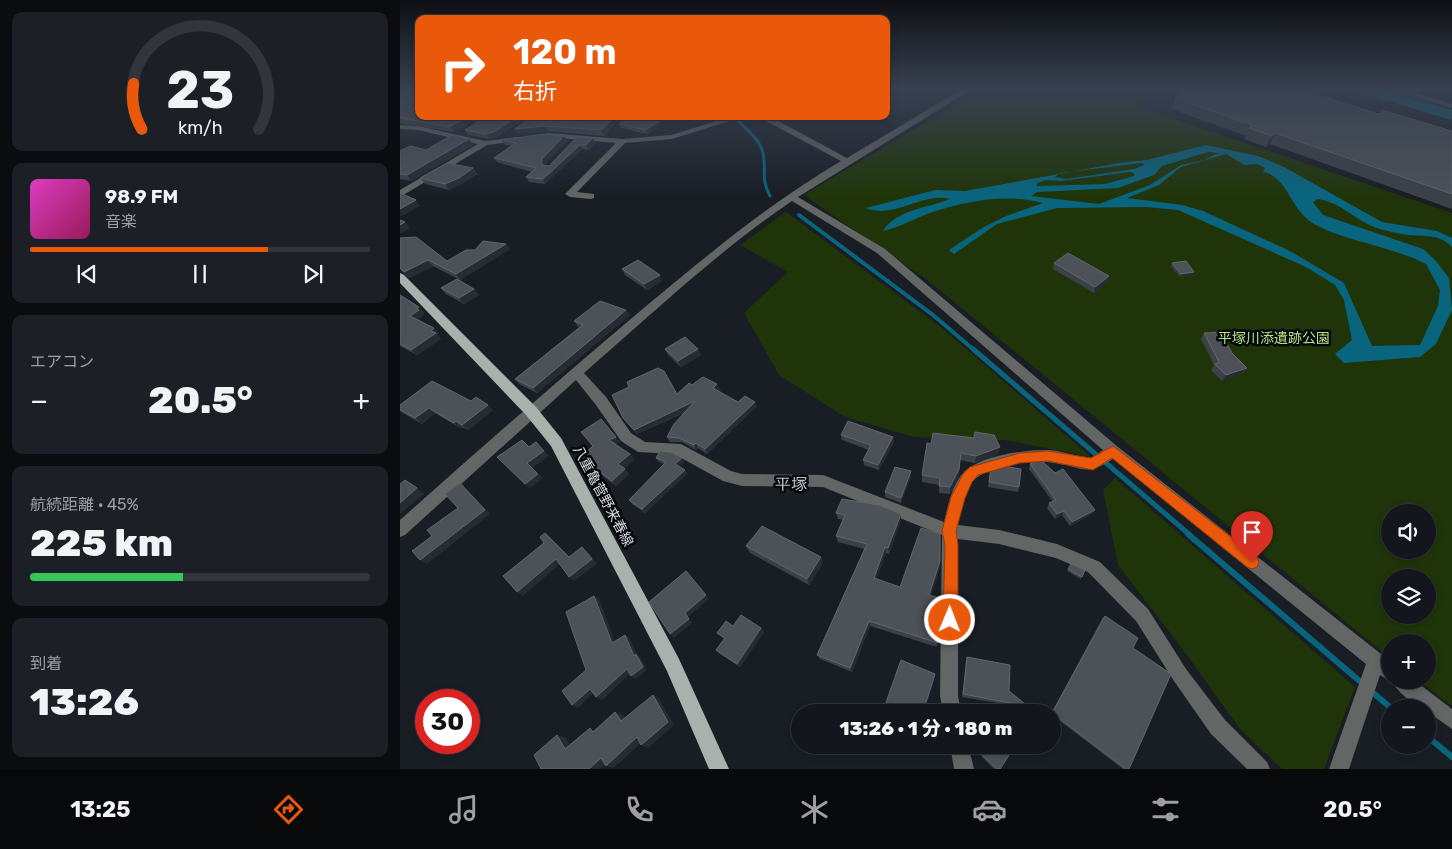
<!DOCTYPE html>
<html lang="ja">
<head>
<meta charset="utf-8">
<style>
	body { margin:0; font-family:Rubik,"Noto Sans JP",sans-serif; background:#1c1f25; color:#f1f3f6; height:100vh; display:flex; flex-direction:column; font-size:19px; white-space:nowrap }
	* { box-sizing:border-box; margin:0 }
	p { font-size:16px; color:#9d9fa3 }
	.icon { flex:none; width:28px; height:28px; fill:none; stroke:currentColor; stroke-width:2; stroke-linecap:round; stroke-linejoin:round }
	.map { position:relative; flex:1; overflow:hidden }
	.panel { display:flex; flex-direction:column; gap:12px; padding:12px; background:#0a0c0f; width:400px }
	.panel>* { flex:none }
	.hud { position:absolute; left:15px; top:15px; width:475px; height:105px; border-radius:10px; box-shadow:0 2px 8px #0003,0 0 0 1px #32353b; background:#ea580c; color:#fff; overflow:hidden }
	.fabs { position:absolute; left:981px; top:504px; display:grid; gap:10px }
	.fabs a { display:grid; place-items:center; width:55px; height:55px; border-radius:50%; background:#13161c; box-shadow:0 2px 8px #0003,0 0 0 1px #32353b; font-size:25px }
	.speed { position:absolute; left:15px; top:689px; display:flex; gap:10px; font-size:25px; font-weight:700; text-align:center }
	.speed>* { display:grid; place-content:center; width:65px; height:65px; border-radius:50%; background:#13161c; box-shadow:0 2px 8px #0003,0 0 0 1px #32353b; line-height:1 }
	.speed .limit { border:8px solid #d22; background:#fff; color:#111 }
	.pin { position:absolute; display:grid; place-items:center; width:42px; height:42px; color:#fff; margin:-51px -21px; border-radius:50% 50% 50% 0; rotate:-45deg; box-shadow:0 0 5px #0007 }
	.pin .icon { rotate:45deg }
	.me { position:absolute; width:55px; margin:-28px; rotate:1deg; stroke-linejoin:round; filter:drop-shadow(0 0 4px #0008) }
	.turn { display:flex; align-items:center; gap:18px; height:105px; padding:0 15px; font-size:22px }
	.turn .icon { width:65px; height:65px; stroke-width:2.5 }
	.turn b { display:block; font-size:35px; line-height:42px }
	.big { font-size:38px; font-weight:800; line-height:1.1 }
	.panel .tile { flex:1; display:flex; flex-direction:column; justify-content:center; gap:8px; min-width:0; padding:0 18px; border-radius:10px; background:#1c1f25 }
	.panel .dial { align-items:center; gap:0 }
	.dial svg { height:130px; overflow:visible; fill:none; stroke:#32353b; stroke-width:7; stroke-linecap:round; text-anchor:middle }
	.dial text { fill:#f1f3f6; stroke:none }
	.song { display:flex; align-items:center; gap:15px }
	.cover { width:60px; height:60px; border-radius:8px; background:linear-gradient(135deg,hsl(310 70% 55%),hsl(330 70% 35%)) }
	.played { height:5px; border-radius:2px; background:linear-gradient(90deg,#ea580c 70%,#32353b 70%) }
	.keys { display:flex; justify-content:space-around; direction:ltr }
	.heat { display:flex; justify-content:space-between; align-items:center; font-size:28px; direction:ltr }
	.charge { height:8px; border-radius:4px; background:linear-gradient(90deg,#34c759 45%,#32353b 0) }
	.trip { position:absolute; left:391px; top:704px; width:270px; height:50px; border-radius:25px; background:#13161c; box-shadow:0 2px 8px #0003,0 0 0 1px #32353b; font-weight:800; line-height:50px; text-align:center }
	.menu { display:flex; height:80px; justify-content:space-around; align-items:center; background:#08090b; color:#9d9fa3 }
	.menu .icon { width:35px; height:35px }
	.menu .on { color:#ea580c }
	.menu b { font-size:22px; color:#f1f3f6 }
	main { display:flex; flex:1; min-height:0 }
	.map>svg:first-child { display:block }
	.green { fill:#1f3509; fill-rule:evenodd }
	.water { fill:#09657e; fill-rule:evenodd }
	.lines { fill:none; stroke-linecap:round; stroke-linejoin:round }
	.stream-far3 { stroke:#09657e; stroke-width:3 }
	.stream-far2 { stroke:#09657e; stroke-width:4 }
	.stream-far1 { stroke:#09657e; stroke-width:5 }
	.stream { stroke:#09657e; stroke-width:6 }
	.river { fill:#09657e; fill-rule:evenodd }
	.minor { fill:#626664; fill-rule:evenodd }
	.major { fill:#a8b1ab; fill-rule:evenodd }
	.wall { fill:#3c4148 }
	.shaded-wall { fill:#272c33 }
	.building { fill:#4c5258; stroke:#62676d }
	.route { fill:#ea580c; stroke:#983908 }
	.labels { text-anchor:middle; dominant-baseline:central; stroke-width:5; stroke-linejoin:round; paint-order:stroke }
	.park-label { font-size:14px; fill:#afe484; stroke:#06080b }
	.street-label { font-size:14px; fill:#d5d9de; stroke:#06080b }
	.quarter-label { font-size:16px; fill:#bdc3cc; stroke:#06080b }
</style>
</head>
<body>
<main>
<section class="panel">
<div class="tile dial"><svg viewBox="0 0 100 80">
<path d="M14 69A42 42 0 1 1 86 69"/>
<path d="M14 69A42 42 0 0 1 9 41" stroke="#ea580c"/>
<text x="50" y="56" font-size="32" font-weight="700">23</text>
<text x="50" y="72" font-size="11">km/h</text>
</svg></div>
<div class="tile">
<div class="song"><i class="cover"></i><div><b>98.9 FM</b><p>音楽</p></div></div>
<div class="played"></div>
<div class="keys"><svg class="icon" aria-label="previous" viewBox="0 0 24 24"><path d="M18 5L8 12l10 7zM5 5v14"/></svg><svg class="icon" aria-label="pause" viewBox="0 0 24 24"><path d="M8 5v14M16 5v14"/></svg><svg class="icon" aria-label="next" viewBox="0 0 24 24"><path d="M6 5l10 7-10 7zM19 5v14"/></svg></div>
</div>
<div class="tile"><p>エアコン</p>
<div class="heat"><a>−</a><b class="big">20.5°</b><a>+</a></div>
</div>
<div class="tile"><p>航続距離 · 45%</p><b class="big">225 km</b><div class="charge"></div></div>
<div class="tile"><p>到着</p><b class="big">13:26</b></div>
</section>
<div class="map">
<svg width="1052" height="769" viewBox="0 0 1052 769">
	<rect width="100%" height="100%" fill="#191e25"/>
	<!-- green -->
	<g class="green">
		<path d="M 583,89 L 761,89 L 735,106 L 1052,213 L 1052,706 L 1018,680 L 1028,680 L 1028,642 L 990,642 L 990,658 L 526,279 L 412,201 L 405,194 ZM 990,512 L 1028,512 L 1028,550 L 990,550 ZM 990,578 L 1028,578 L 1028,615 L 990,615 Z"/>
		<polygon points="386,212 542,328 691,457 606,440 514,437 445,417 379,375 344,313 388,272 340,245"/>
		<polygon points="715,478 955,687 924,769 882,769 840,729 787,655 718,565 703,490"/>
	</g>
	<!-- water -->
	<path class="water" d="M 806,145 L 858,156 L 884,167 L 982,222 L 1037,231 L 1052,238 L 1052,247 C 1038,233 1026,237 1009,235 C 998,234 984,230 974,227 C 954,219 940,202 918,199 L 913,202 L 923,215 L 1023,249 L 1036,261 L 1049,278 L 1052,310 L 1036,344 L 1020,357 L 944,363 L 935,354 L 952,340 L 944,300 L 935,285 L 906,267 L 778,210 L 746,207 L 657,208 L 597,224 L 554,254 L 549,250 L 582,228 L 606,216 L 643,203 C 606,193 566,201 530,213 C 514,219 500,227 483,231 C 497,209 528,208 550,199 C 522,192 494,220 466,208 L 535,190 L 565,191 L 725,162 L 747,160 ZM 808,152 L 819,153 L 804,160 L 781,165 L 750,185 L 699,204 L 631,196 L 637,192 L 718,188 L 754,175 L 762,166 ZM 826,154 L 845,165 L 857,164 L 865,168 L 863,172 C 889,177 890,212 916,225 C 950,243 991,246 1026,264 L 1040,290 L 1038,306 L 1020,345 L 972,346 L 944,283 L 890,251 L 803,211 L 782,205 L 727,198 L 759,185 L 781,167 ZM 742,163 L 744,165 L 734,169 L 666,179 L 655,177 L 660,173 ZM 730,172 L 734,173 L 734,176 L 705,184 L 637,186 L 637,183 L 646,180 L 661,181 Z"/>
	<g class="lines">
		<!-- stream-far3 -->
		<path class="stream-far3" d="M 333,116 C 343,126 360,139 363,153 C 367,172 360,177 370,196"/>
		<!-- stream-far2 -->
		<polyline class="stream-far2" points="399,215 533,315 574,350"/>
		<!-- stream-far1 -->
		<polyline class="stream-far1" points="573,349 790,535"/>
		<!-- stream -->
		<g class="stream">
			<polyline points="788,534 963,684"/>
			<polyline points="971,691 991,708"/>
			<polyline points="1028,737 1052,757"/>
		</g>
		<!-- river -->
		<polygon class="river" points="955,89 981,89 1052,110 1052,120 957,92"/>
		<!-- minor -->
		<g class="minor">
			<path d="M 562,89 L 572,89 L 398,197 L 485,249 L 718,447 L 990,661 L 990,680 L 1014,680 L 1052,709 L 1052,729 L 1028,712 L 1028,708 C 1016,708 996,691 991,680 L 990,681 L 980,675 L 949,769 L 929,769 L 966,664 L 713,459 C 685,477 684,467 654,463 C 634,459 587,465 573,481 C 563,492 561,511 558,525 L 599,530 L 657,544 L 700,562 L 748,609 L 786,669 L 825,720 L 867,762 L 870,769 L 847,769 L 811,734 L 774,681 L 736,621 L 688,572 L 656,558 L 599,544 L 558,539 L 558,696 L 561,712 L 543,712 L 540,696 L 542,535 L 423,487 L 342,486 L 323,481 L 274,454 L 238,452 L 221,441 L 196,405 L 176,380 L 5,535 L 0,537 L 0,520 C 76,452 153,385 232,318 C 299,262 365,206 441,161 L 364,120 L 352,116 L 369,116 L 447,158 ZM 392,201 L 477,253 L 703,450 L 691,458 C 677,457 663,451 649,450 C 627,449 580,456 564,472 C 552,484 548,506 544,522 L 423,475 L 342,474 L 331,471 L 281,444 L 245,442 L 231,433 L 206,397 L 184,373 C 252,314 318,251 392,201 Z"/>
			<polygon points="988,89 1001,89 1052,104 1052,108"/>
			<polygon points="333,116 346,116 272,139 225,143 177,192 194,194 194,198 191,199 170,197 165,194 216,143 148,137 144,135 148,133 223,139 271,135"/>
			<polygon points="0,125 18,126 85,141 118,137 122,139 118,141 87,145 0,197 0,190 78,144 18,130 0,129"/>
			<polygon points="550,745 568,745 574,769 554,769"/>
		</g>
		<!-- major -->
		<polygon class="major" points="0,273 4,275 136,407 161,438 279,659 329,769 309,769 267,671 151,446 126,415 0,283"/>
	</g>
	<!-- wall -->
	<g class="wall">
		<polygon points="0,89 19,116 81,116 54,132 0,123"/>
		<polygon points="775,98 979,114 1052,131 1052,209 870,144 866,147 844,139 846,136 772,109"/>
		<polygon points="87,116 132,116 123,120 97,137 89,139 68,135 65,130"/>
		<polygon points="134,116 213,119 215,124 204,136 147,131 118,134"/>
		<polygon points="257,116 254,118 261,124 248,134 221,128 219,124"/>
		<polygon points="164,136 167,141 145,164 145,166 149,166 177,137 196,143 189,150 182,149 145,184 129,182 126,177 132,172 97,162 94,158 111,146 105,145 102,140"/>
		<polygon points="69,139 73,145 11,181 0,179 0,151 26,150"/>
		<polygon points="73,168 77,174 63,183 49,190 25,184 20,178"/>
		<polygon points="0,238 47,261 75,250 110,249 60,280 33,266 9,278 0,269"/>
		<polygon points="654,263 707,282 694,293 653,269"/>
		<polygon points="772,263 793,275 780,277 771,266"/>
		<polygon points="222,269 262,281 247,290 225,275"/>
		<polygon points="41,288 74,289 79,295 64,304 46,294"/>
		<polygon points="0,295 19,307 24,313 23,314 24,315 18,319 39,333 37,335 41,339 17,355 0,346"/>
		<polygon points="230,315 137,393 119,384 115,379 179,327 178,327 174,321"/>
		<polygon points="804,333 832,353 847,368 843,373 822,381 811,370 814,365 801,339"/>
		<polygon points="265,349 298,349 301,355 281,367 268,355"/>
		<polygon points="292,385 320,389 318,391 338,402 357,406 307,454 298,448 296,450 282,442 270,442 267,437 286,412 237,434 223,418 277,394"/>
		<polygon points="71,401 93,410 68,430 62,427 60,428 35,413 22,424 3,413 0,410 0,405"/>
		<polygon points="441,435 493,437 494,442 479,470 464,465 463,460 469,450 442,440"/>
		<polygon points="574,438 599,454 575,463 560,460 559,476 550,494 539,493 539,485 522,482 522,475 531,444"/>
		<polygon points="220,442 215,444 230,454 234,460 224,468 229,474 216,486 185,462 180,457 193,446"/>
		<polygon points="256,458 282,458 284,462 279,466 285,470 287,474 245,513 232,504 229,500 264,464 259,462"/>
		<polygon points="630,464 695,510 692,514 670,526 662,515 655,519 647,508 649,503 653,502 629,469"/>
		<polygon points="591,467 619,487 618,492 588,487"/>
		<polygon points="511,471 511,477 501,503 485,497 485,492"/>
		<polygon points="436,513 501,514 501,520 489,554 486,553 476,579 500,587 540,567 530,596 540,598 537,647 470,626 452,672 420,659 417,655 464,549 438,542 436,536 443,520 438,519"/>
		<polygon points="346,546 423,563 409,585 350,553"/>
		<polygon points="671,564 685,570 681,579 667,571"/>
		<polygon points="703,617 733,648 729,769 723,769 652,715 652,712"/>
		<polygon points="333,626 361,628 364,632 340,667 320,654 316,650 324,639 317,633"/>
		<polygon points="566,660 609,691 635,712 615,706 562,697"/>
		<polygon points="484,745 507,745 504,753"/>
		<polygon points="588,745 619,745 616,750 614,748 600,769 594,769 581,756"/>
	</g>
	<!-- shaded-wall -->
	<g class="shaded-wall">
		<polygon points="69,116 81,116 54,132 50,127"/>
		<polygon points="118,116 132,116 123,120 97,137 89,139 86,134"/>
		<polygon points="249,116 257,116 249,122 247,117"/>
		<polygon points="213,119 215,124 204,136 201,130"/>
		<polygon points="260,120 261,124 248,134 246,130"/>
		<polygon points="145,126 147,131 118,134 115,129"/>
		<polygon points="875,133 870,144 866,147 872,136"/>
		<polygon points="164,136 167,141 145,164 145,170 142,165 142,159"/>
		<polygon points="193,138 196,143 189,150 186,145"/>
		<polygon points="69,139 73,145 11,181 7,175"/>
		<polygon points="180,145 182,149 145,184 143,179"/>
		<polygon points="73,168 77,174 63,183 49,190 45,184"/>
		<polygon points="16,200 20,206 0,217 0,209"/>
		<polygon points="5,222 10,228 0,234 0,225"/>
		<polygon points="106,244 110,249 60,280 56,274"/>
		<polygon points="28,260 33,266 9,278 4,272"/>
		<polygon points="794,272 793,275 780,277 781,274"/>
		<polygon points="260,275 262,281 247,290 244,284"/>
		<polygon points="709,276 707,282 694,293 695,287"/>
		<polygon points="74,289 79,295 64,304 59,298"/>
		<polygon points="19,307 24,313 23,314 24,315 16,321 10,316"/>
		<polygon points="226,310 230,315 137,393 133,388"/>
		<polygon points="34,328 39,333 37,335 41,339 17,355 11,350 31,331"/>
		<polygon points="298,349 301,355 281,367 278,361"/>
		<polygon points="847,368 843,373 822,381 826,375"/>
		<polygon points="317,384 320,389 315,393 313,388"/>
		<polygon points="295,401 297,406 237,434 234,430"/>
		<polygon points="355,402 357,406 307,454 305,449"/>
		<polygon points="88,405 93,410 68,430 62,425"/>
		<polygon points="29,408 35,413 22,424 15,418"/>
		<polygon points="56,421 62,427 60,428 54,423"/>
		<polygon points="216,437 220,442 213,445 209,440"/>
		<polygon points="493,437 494,442 479,470 478,465"/>
		<polygon points="296,443 298,448 296,450 294,445"/>
		<polygon points="600,447 599,454 575,463 576,456"/>
		<polygon points="144,451 149,456 132,468 127,463"/>
		<polygon points="230,454 234,460 222,470 218,464"/>
		<polygon points="282,458 284,462 278,468 275,464"/>
		<polygon points="560,460 559,476 550,494 550,487"/>
		<polygon points="225,469 229,474 216,486 212,481"/>
		<polygon points="285,470 287,474 245,513 242,509"/>
		<polygon points="511,471 511,477 501,503 501,498"/>
		<polygon points="138,474 143,478 130,488 125,484"/>
		<polygon points="60,483 66,488 90,514 27,564 20,560 85,510"/>
		<polygon points="17,488 24,494 0,514 0,503"/>
		<polygon points="695,510 692,514 670,526 672,522"/>
		<polygon points="664,511 662,515 655,519 657,514"/>
		<polygon points="501,514 501,520 489,554 488,548"/>
		<polygon points="182,547 187,551 197,564 174,581 169,577"/>
		<polygon points="485,547 486,553 475,583 474,578"/>
		<polygon points="421,557 423,563 409,585 407,579"/>
		<polygon points="156,559 161,563 123,596 117,592"/>
		<polygon points="540,561 540,567 529,600 529,595"/>
		<polygon points="306,595 309,599 288,617 292,623 274,638 270,634 285,613"/>
		<polygon points="194,596 199,599 217,647 212,643"/>
		<polygon points="469,621 470,626 452,672 450,668"/>
		<polygon points="361,628 364,632 340,667 337,664"/>
		<polygon points="225,635 230,638 237,655 241,658 247,670 235,679 231,676 234,656"/>
		<polygon points="227,669 232,672 202,700 196,697"/>
		<polygon points="535,674 535,678 524,712 523,712"/>
		<polygon points="190,689 195,691 178,708 172,705"/>
		<polygon points="253,695 259,699 274,725 248,748 241,745"/>
		<polygon points="215,712 223,715 228,725 221,721"/>
		<polygon points="157,735 166,738 174,752 165,749"/>
		<polygon points="237,737 244,740 214,768 206,766"/>
		<polygon points="505,745 507,745 504,753 503,750"/>
		<polygon points="201,758 209,761 200,769 189,769"/>
	</g>
	<!-- building -->
	<g class="building">
		<polygon points="0,89 19,89 19,116 69,116 50,127 0,118"/>
		<polygon points="788,89 900,89 979,114 982,110 1052,131 1052,194 875,133 872,136 849,128 852,125 775,98"/>
		<polygon points="87,116 118,116 94,132 86,134 65,130"/>
		<polygon points="134,116 202,116 213,119 201,130 145,126 115,129"/>
		<polygon points="229,116 249,116 247,117 260,120 246,130 219,124"/>
		<polygon points="144,134 164,136 142,159 142,165 149,166 177,137 193,138 186,145 180,145 143,179 126,177 136,168 94,158 116,143 102,140"/>
		<polygon points="52,135 69,139 7,175 0,174 0,151 10,146 26,150"/>
		<polygon points="47,163 73,168 59,178 45,184 20,178"/>
		<polygon points="0,193 16,200 0,209"/>
		<polygon points="0,220 5,222 0,225"/>
		<polygon points="16,237 47,261 66,250 75,250 83,241 106,244 56,274 28,260 4,272 0,268 0,238"/>
		<polygon points="668,253 709,276 695,287 654,263"/>
		<polygon points="238,260 260,275 244,284 222,269"/>
		<polygon points="786,261 794,272 781,274 772,263"/>
		<polygon points="57,279 74,289 59,298 41,288"/>
		<polygon points="0,295 19,307 17,309 19,310 10,316 34,328 31,331 36,333 11,350 0,344"/>
		<polygon points="200,301 226,310 133,388 115,379 183,325 174,321"/>
		<polygon points="821,332 832,353 847,368 826,375 815,364 819,362 804,333"/>
		<polygon points="285,337 298,349 278,361 265,349"/>
		<polygon points="258,368 264,371 277,394 289,383 292,385 303,377 317,384 313,388 338,402 345,396 355,402 305,449 296,443 294,445 279,438 267,437 274,424 295,401 234,430 223,418 212,395 229,387 227,382"/>
		<polygon points="32,381 71,401 76,397 88,405 62,425 56,421 54,423 29,408 15,418 0,410 0,405"/>
		<polygon points="201,419 216,437 209,440 230,454 218,464 225,469 212,481 180,457 193,446 181,432"/>
		<polygon points="448,421 493,437 478,465 463,460 471,445 441,435"/>
		<polygon points="575,432 594,435 600,447 576,456 561,453 559,469 550,487 539,486 540,478 522,475 527,443 531,444 533,433 574,438"/>
		<polygon points="122,440 129,447 136,442 144,451 127,463 138,474 125,484 97,457"/>
		<polygon points="260,451 271,452 282,458 275,464 285,470 242,509 229,500 266,462 256,458"/>
		<polygon points="640,459 655,473 663,469 695,510 672,522 664,511 657,514 649,503 656,500 630,464"/>
		<polygon points="607,462 609,467 621,469 619,487 589,482 591,467"/>
		<polygon points="495,467 511,471 501,498 485,492"/>
		<polygon points="5,480 17,488 0,503 0,484"/>
		<polygon points="60,483 85,510 20,560 12,551 32,536 27,530 58,508 45,494"/>
		<polygon points="442,499 479,505 501,514 488,548 485,547 474,578 500,587 521,528 540,534 540,561 529,595 540,598 538,643 469,621 450,668 417,655 467,544 436,536 445,515 436,513"/>
		<polygon points="362,526 421,557 407,579 346,546"/>
		<polygon points="145,533 169,557 182,547 192,559 169,577 156,559 117,592 103,576 144,543 140,537"/>
		<polygon points="671,564 685,570 682,577 668,569"/>
		<polygon points="286,571 306,595 285,613 289,619 270,634 249,602"/>
		<polygon points="194,596 212,643 225,635 234,656 236,654 243,667 231,676 227,669 196,697 190,689 172,705 162,691 186,670 166,612"/>
		<polygon points="341,615 361,628 337,664 316,650 325,638 317,633 326,621 333,626"/>
		<polygon points="705,616 738,638 733,648 771,674 729,769 726,769 652,713"/>
		<polygon points="567,657 610,665 609,691 635,712 611,712 616,704 563,694"/>
		<polygon points="501,660 535,674 523,712 517,710 516,712 479,712 480,710 483,711"/>
		<polygon points="253,695 268,722 241,745 237,737 206,766 201,758 189,769 141,769 134,755 157,735 165,749 190,728 193,732 215,712 221,721"/>
		<polygon points="490,745 505,745 503,750"/>
		<polygon points="588,745 619,745 618,748 615,746 600,769 597,769 582,755"/>
	</g>
	<!-- sky -->
	<linearGradient id="sky" x2="0" y2="1"><stop stop-color="#0e1014"/><stop offset="0.45" stop-color="#384151"/><stop offset="1" stop-color="#384151" stop-opacity="0"/></linearGradient>
	<rect width="1052" height="197" fill="url(#sky)"/>
	<!-- route -->
	<polygon class="route" points="713,446 857,557 859,562 857,567 852,569 847,567 712,458 693,470 648,461 620,463 578,475 572,482 565,498 556,531 558,545 558,620 555,626 550,628 545,626 543,620 545,545 542,531 551,497 563,474 570,467 620,453 648,451 691,458"/>
	<g class="labels">
		<!-- park labels -->
		<g class="park-label">
			<text x="874" y="338">平塚川添遺跡公園</text>
		</g>
		<!-- street labels -->
		<g class="street-label">
			<text transform="translate(203 496) rotate(62)">八重亀菅野来春線</text>
		</g>
		<!-- quarter labels -->
		<g class="quarter-label">
			<text x="391" y="484">平塚</text>
		</g>
	</g>
</svg>
<div class="fabs">
<a><svg class="icon" aria-label="sound" viewBox="0 0 24 24"><path d="M4 9h4l5-4v14l-5-4H4zM17 9q2 3 0 6"/></svg></a>
<a><svg class="icon" aria-label="layers" viewBox="0 0 24 24"><path d="M12 4l9 5-9 5-9-5zM3 14l9 5 9-5"/></svg></a>
<a>+</a>
<a>−</a>
</div>
<div class="speed"><div class="limit">30</div></div>
<div class="pin" style="left:852px;top:562px;background:#d93025"><svg class="icon" aria-label="arrive" viewBox="0 0 24 24"><path d="M6 21V4h12l-3 4 3 4H6"/></svg></div>
<svg class="me" style="left:550px;top:620px" viewBox="-20 -20 40 40"><circle r="17" fill="#ea580c" stroke="#fff" stroke-width="3"/><path d="M0-11L8 9 0 5-8 9z" fill="#fff"/></svg>
<div class="trip">13:26 · 1 分 · 180 m</div>
<div class="hud">
<div class="turn"><svg class="icon" aria-label="right" viewBox="0 0 24 24"><path d="M7 20v-9h11M14 6l5 5-5 5"/></svg><div><b>120 m</b>右折</div></div>
</div>
</div>
</main>
<nav class="menu">
<b>13:25</b>
<svg class="icon on" aria-label="directions" viewBox="0 0 24 24"><path d="M12 3l9 9-9 9-9-9zM9 14v-3h6M13 9l2 2-2 2"/></svg>
<svg class="icon" aria-label="music" viewBox="0 0 24 24"><path d="M9 18V5l10-2v13"/><circle cx="6" cy="18" r="3"/><circle cx="16" cy="16" r="3"/></svg>
<svg class="icon" aria-label="phone" viewBox="0 0 24 24"><path d="M5 4h4l2 5-3 2q2 4 5 5l2-3 5 2v4C11 20 4 13 5 4z"/></svg>
<svg class="icon" aria-label="climate" viewBox="0 0 24 24"><path d="M12 3v18M4 7l16 10M4 17L20 7"/></svg>
<svg class="icon" aria-label="car" viewBox="0 0 24 24"><path d="M5 17H2v-5l4-1 3-4h7l3 4 3 1v5h-3M9 17h6M6 11h13"/><circle cx="7" cy="17" r="2"/><circle cx="17" cy="17" r="2"/></svg>
<svg class="icon" aria-label="filters" viewBox="0 0 24 24"><path d="M4 7h16M4 17h16"/><circle cx="9" cy="7" r="2"/><circle cx="15" cy="17" r="2"/></svg>
<b>20.5°</b>
</nav>
</body>
</html>
